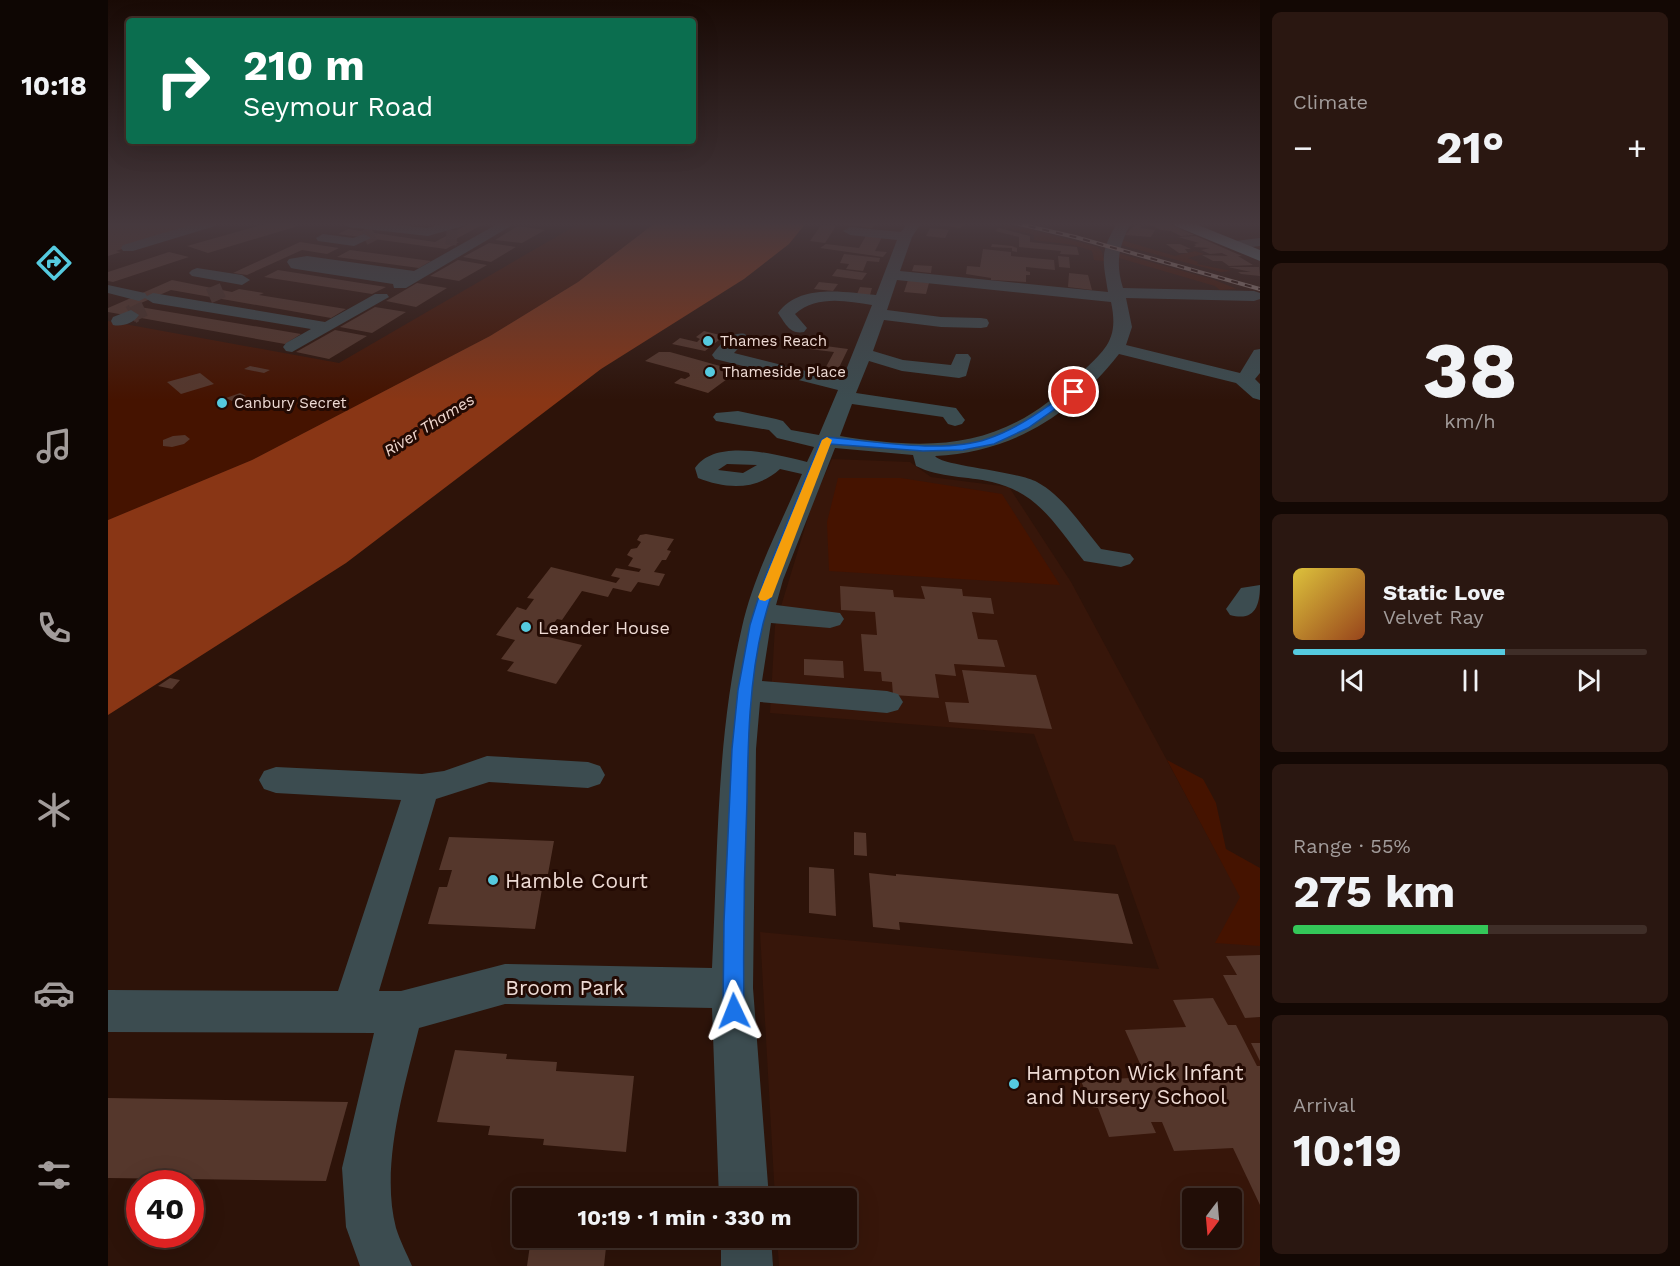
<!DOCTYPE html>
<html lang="en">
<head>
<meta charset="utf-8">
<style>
	body { margin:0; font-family:"Work Sans",sans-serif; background:#2a1711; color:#f1f3f6; height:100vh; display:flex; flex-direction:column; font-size:22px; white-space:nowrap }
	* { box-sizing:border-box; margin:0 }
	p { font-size:20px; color:#a29c9b }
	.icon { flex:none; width:33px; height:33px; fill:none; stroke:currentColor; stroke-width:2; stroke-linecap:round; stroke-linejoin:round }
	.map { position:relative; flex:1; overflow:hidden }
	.drawer { display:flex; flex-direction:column; gap:12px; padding:12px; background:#130804; width:420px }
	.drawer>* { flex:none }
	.banner { position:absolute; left:18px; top:18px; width:570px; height:126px; border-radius:6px; box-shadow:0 6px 24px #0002,0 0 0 2px #3f2e28; background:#0b6e4f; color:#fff; overflow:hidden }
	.needle { width:39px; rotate:196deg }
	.buttons { position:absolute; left:1074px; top:1188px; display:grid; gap:12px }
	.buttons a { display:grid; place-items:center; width:60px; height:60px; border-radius:6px; background:#220e07; box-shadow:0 6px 24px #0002,0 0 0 2px #3f2e28; font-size:30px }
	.speed { position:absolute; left:18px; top:1170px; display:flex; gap:12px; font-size:30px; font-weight:700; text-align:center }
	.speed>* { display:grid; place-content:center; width:78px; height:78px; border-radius:50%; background:#220e07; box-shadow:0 6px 24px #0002,0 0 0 2px #3f2e28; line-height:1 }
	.speed .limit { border:9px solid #d22; background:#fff; color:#111 }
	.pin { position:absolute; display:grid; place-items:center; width:51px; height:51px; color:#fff; margin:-26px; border:3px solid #fff; border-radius:50%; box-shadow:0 2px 6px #0007 }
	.me { position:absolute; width:66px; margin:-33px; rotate:358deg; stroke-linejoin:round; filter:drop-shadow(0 0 4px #0008) }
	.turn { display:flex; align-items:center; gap:21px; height:126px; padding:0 18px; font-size:27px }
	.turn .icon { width:78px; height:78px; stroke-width:2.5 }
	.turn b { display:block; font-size:42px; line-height:51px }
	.big { font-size:45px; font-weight:700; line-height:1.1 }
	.drawer .widget { flex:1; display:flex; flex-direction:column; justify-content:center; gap:9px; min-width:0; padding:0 21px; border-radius:9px; background:#2a1711 }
	.drawer .dial { align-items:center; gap:0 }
	.dial b { font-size:78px; line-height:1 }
	.song { display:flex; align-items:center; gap:18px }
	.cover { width:72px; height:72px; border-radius:9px; background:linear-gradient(135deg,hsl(50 70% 55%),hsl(20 70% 35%)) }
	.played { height:6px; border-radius:3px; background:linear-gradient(90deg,#55cadf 60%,#3f2e28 60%) }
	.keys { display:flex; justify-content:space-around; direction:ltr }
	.heat { display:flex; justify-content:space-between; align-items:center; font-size:33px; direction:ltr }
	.charge { height:9px; border-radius:4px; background:linear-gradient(90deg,#34c759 55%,#3f2e28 0) }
	.trip { position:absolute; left:404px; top:1188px; width:345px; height:60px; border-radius:6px; background:#220e07; box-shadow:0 6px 24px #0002,0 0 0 2px #3f2e28; font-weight:700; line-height:60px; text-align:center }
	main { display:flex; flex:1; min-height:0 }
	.tabs { display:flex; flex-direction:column; width:108px; justify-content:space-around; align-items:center; background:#0e0603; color:#a29c9b }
	.tabs .icon { width:42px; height:42px }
	.tabs .current { color:#55cadf }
	.tabs b { font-size:27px; color:#f1f3f6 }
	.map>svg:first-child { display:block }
	.built { fill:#37160a; fill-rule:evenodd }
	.green { fill:#451300 }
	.water { fill:#893615 }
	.building { fill:#55372c }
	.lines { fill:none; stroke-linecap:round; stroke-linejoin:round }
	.minor-tunnel-far1 { stroke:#4a3128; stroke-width:15; stroke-dasharray:15 8; stroke-linecap:butt }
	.minor-tunnel { stroke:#4a3128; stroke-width:19; stroke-dasharray:19 9; stroke-linecap:butt }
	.minor { fill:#3c4c50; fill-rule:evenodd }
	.major { fill:#5b7d84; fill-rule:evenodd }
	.rail-casing { stroke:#a59088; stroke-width:4 }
	.rail { stroke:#230a03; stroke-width:2; stroke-dasharray:7; stroke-linecap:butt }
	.route { fill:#1a73e8; stroke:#114b97; stroke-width:1.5 }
	.slow { fill:#f59e0b }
	.poi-dot { fill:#55cadf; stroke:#230a03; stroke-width:2 }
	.labels { text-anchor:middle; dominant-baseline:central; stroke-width:6; stroke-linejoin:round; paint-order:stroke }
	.far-poi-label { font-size:15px; fill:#eedbd5; stroke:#230a03; text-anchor:start }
	.far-water-label { font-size:16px; font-style:italic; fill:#f1d8cf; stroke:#230a03 }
	.poi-label { font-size:18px; fill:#eedbd5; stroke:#230a03; text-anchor:start }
	.near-poi-label { font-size:21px; fill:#eedbd5; stroke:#230a03; text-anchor:start }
	.near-street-label { font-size:21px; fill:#eedbd5; stroke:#230a03 }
</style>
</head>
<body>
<main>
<nav class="tabs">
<b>10:18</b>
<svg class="icon current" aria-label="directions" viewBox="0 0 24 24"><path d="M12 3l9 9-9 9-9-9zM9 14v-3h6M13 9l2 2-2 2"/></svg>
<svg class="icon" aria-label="music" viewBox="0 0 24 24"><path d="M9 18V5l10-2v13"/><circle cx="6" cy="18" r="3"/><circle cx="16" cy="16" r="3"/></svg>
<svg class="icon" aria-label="phone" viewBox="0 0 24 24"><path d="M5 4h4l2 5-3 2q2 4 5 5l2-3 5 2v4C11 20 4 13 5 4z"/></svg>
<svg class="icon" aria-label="climate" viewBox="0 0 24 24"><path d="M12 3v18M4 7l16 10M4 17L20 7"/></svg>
<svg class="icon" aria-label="car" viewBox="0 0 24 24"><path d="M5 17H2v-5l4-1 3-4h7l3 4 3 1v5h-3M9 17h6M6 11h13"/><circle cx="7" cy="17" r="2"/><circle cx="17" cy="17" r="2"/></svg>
<svg class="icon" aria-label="filters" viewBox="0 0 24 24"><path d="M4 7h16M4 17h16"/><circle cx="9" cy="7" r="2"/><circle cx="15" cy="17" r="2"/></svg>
</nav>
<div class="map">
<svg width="1152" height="1266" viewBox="0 0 1152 1266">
	<rect width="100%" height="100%" fill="#2d1309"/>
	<!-- built -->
	<path class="built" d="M 724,459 L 802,462 L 823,477 L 901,487 L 963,582 L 1118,870 L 1152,871 L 1152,1266 L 671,1266 L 669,1238 L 738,1238 L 738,1198 L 667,1198 L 652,932 L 1051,969 L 1007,845 L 966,841 L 926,734 L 662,713 L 667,626 L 705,501 ZM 1084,1198 L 1124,1198 L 1124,1238 L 1084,1238 Z"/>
	<!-- green -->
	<g class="green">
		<polygon points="472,223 547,223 470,282 382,336 144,460 0,520 0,321 231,363"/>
		<polygon points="881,223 918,228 990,247 994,252 996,261 986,260 984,251 966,245 926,240 926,235"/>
		<polygon points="1010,239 1067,256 1087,251 1096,254 1080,258 1090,262 1089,264 1123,271 1113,272 1009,244"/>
		<polygon points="1010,253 1104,279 1129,289 1112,290 1107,286 1011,258"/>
		<polygon points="730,478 793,478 894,494 952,585 721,571 719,522"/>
		<polygon points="1059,760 1095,779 1108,803 1118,849 1152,868 1152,946 1107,943 1132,897"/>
	</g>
	<!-- water -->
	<polygon class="water" points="547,223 698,223 681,244 636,279 493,369 238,563 0,715 0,520 144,460 382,336 470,282"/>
	<!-- building -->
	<g class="building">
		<polygon points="97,223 8,251 13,252 0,256 0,224"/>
		<polygon points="160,223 177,223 190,226 100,253 79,246"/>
		<polygon points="362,223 378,223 344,241 351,242 338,249 230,234 240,229 327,242"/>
		<polygon points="725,223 769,223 764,228"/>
		<polygon points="849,223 858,224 852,228 831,225"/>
		<polygon points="1038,223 1059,223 1086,235 1073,236 1063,231 1053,230"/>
		<polygon points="713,225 728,226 717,243 702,241"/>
		<polygon points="1030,225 1033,226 1032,228 1047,230 1043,237 1017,235 1025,227"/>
		<polygon points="410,226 437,230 414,243 387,240"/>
		<polygon points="822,228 841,230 837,238 818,236"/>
		<polygon points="891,228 922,236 922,242 969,247 971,255 952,254 953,251 911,247 911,237 887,231"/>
		<polygon points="759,234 775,235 767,251 779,252 775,257 712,248 718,244 751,248"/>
		<polygon points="1088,236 1134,256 1120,256 1130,256 1145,265 1121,266 1114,261 1105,261 1094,255 1120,256 1114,253 1102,254 1093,250 1102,248 1086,247 1088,245 1086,244 1091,243 1070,237"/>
		<polygon points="192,242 231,248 219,254 194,250 139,275 125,273"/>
		<polygon points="381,243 408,247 383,262 355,257"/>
		<polygon points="884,244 904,246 909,248 909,252 904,251 904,248 883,247"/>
		<polygon points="1058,244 1072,244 1083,249 1077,249 1080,253 1071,253"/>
		<polygon points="875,249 903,252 903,256 946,260 947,270 918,267 918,271 922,272 922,275 918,275 918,282 883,280 883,278 858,274 859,266 872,267"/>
		<polygon points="242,250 323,261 311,268 229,257"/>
		<polygon points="61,252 81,257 5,282 0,281 0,272"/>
		<polygon points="736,254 772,258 771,262 759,261 755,271 738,269 741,264 732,263"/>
		<polygon points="950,256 961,257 962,268 951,267"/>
		<polygon points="350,260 379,265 351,281 322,276"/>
		<polygon points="806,265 824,266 823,273 804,271"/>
		<polygon points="1120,267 1151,267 1152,276 1133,274 1130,272 1143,272"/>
		<polygon points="729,269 759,273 754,280 724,276"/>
		<polygon points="170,270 278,287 264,294 156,277"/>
		<polygon points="961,273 980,275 984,290 960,287"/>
		<polygon points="64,280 124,292 131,289 156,293 151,295 238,309 223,318 63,290 26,306 193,334 177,344 0,312 0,308"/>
		<polygon points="800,280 821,283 818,294 796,292"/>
		<polygon points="711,282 730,284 725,291 706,289"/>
		<polygon points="309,283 339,288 308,307 278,301"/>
		<polygon points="752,287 764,288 762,295 749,294"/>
		<polygon points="267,307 298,312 264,333 232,327"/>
		<polygon points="227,330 259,336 221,359 188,352"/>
		<polygon points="596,331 616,336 597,351 564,344 572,338 589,342 592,339 588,337"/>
		<polygon points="695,343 740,349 725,380 712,378 726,352 693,348"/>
		<polygon points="551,352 562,352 630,371 600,393 566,383 573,378 577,379 582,376 581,373 537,361"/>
		<polygon points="142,366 162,370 156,373 136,369"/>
		<polygon points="92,373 106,384 73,394 59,382"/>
		<polygon points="132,393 138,396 124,401 118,398"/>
		<polygon points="77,435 82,439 76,444 64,447 55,446 55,440 65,436"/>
		<polygon points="538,534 566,539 559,550 563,551 558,560 554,560 546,572 557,574 551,586 530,582 523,592 505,588 500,597 474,591 454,620 449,619 436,636 474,645 448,684 399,671 406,662 393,659 407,640 388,635 409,607 418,610 426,599 419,598 443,567 508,583 512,578 503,576 508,568 531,572 533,569 520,566 525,558 519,555 523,549 529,548 533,542 529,540 532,535"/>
		<polygon points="732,586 785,590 786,597 817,599 813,586 854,589 855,596 883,598 886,614 864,612 870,639 889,640 897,667 846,664 848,676 827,674 831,698 785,695 784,682 774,681 773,672 756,671 753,634 769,635 767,612 733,610"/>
		<polygon points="696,659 735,661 736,678 696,675"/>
		<polygon points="854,670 928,675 944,729 841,722 837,702 861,703"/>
		<polygon points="62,678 72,680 64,689 50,686"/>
		<polygon points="746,832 758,833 759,856 746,855"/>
		<polygon points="341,837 446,841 440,874 430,874 427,889 434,889 427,929 320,924 331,887 339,887 344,870 331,870"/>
		<polygon points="701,867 726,869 728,916 701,913"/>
		<polygon points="761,873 788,876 788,874 1010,894 1025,944 791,922 792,930 765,927"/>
		<polygon points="1152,955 1152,1017 1137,1018 1115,975 1129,975 1118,956"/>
		<polygon points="1105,998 1120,1025 1128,1025 1149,1066 1152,1066 1152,1205 1125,1148 1066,1151 1054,1122 1043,1122 1048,1133 1001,1137 990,1108 984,1107 973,1081 1038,1077 1017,1030 1078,1027 1065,1000"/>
		<polygon points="1143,1043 1152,1043 1152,1061"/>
		<polygon points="347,1050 399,1054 398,1059 449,1062 448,1071 526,1076 518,1152 435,1145 436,1139 380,1135 382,1126 329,1122"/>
		<polygon points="0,1098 240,1102 218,1181 0,1178"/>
		<polygon points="423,1238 499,1238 496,1266 419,1266"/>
	</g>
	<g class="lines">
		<!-- minor-tunnel-far1 -->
		<g class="minor-tunnel-far1">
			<polyline points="338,237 349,238"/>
			<polyline points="256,238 266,233"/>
			<polyline points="101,296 115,290"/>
			<polyline points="23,315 38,308"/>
		</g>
		<!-- minor-tunnel -->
		<polyline class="minor-tunnel" points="23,315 26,313"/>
		<!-- minor -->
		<g class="minor">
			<polygon points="89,223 109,223 107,226 25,251 15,251 13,248 15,245"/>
			<polygon points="233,223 274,223 319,228 336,223 357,223 355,226 320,236 240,227"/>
			<polygon points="391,223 399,223 403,226 298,288 286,288 285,284 188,269 183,268 179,262 181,259 199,256 306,271"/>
			<path d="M 799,223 L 813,223 L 804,237 L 792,271 L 1000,292 C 995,259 991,254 1009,223 L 1023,223 C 1011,246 1007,262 1015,288 L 1146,291 L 1152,293 L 1152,299 L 1146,301 L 1018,298 L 1024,327 L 1018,345 L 1132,373 L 1146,350 L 1152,349 L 1152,373 L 1147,379 L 1152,384 L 1152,400 L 1145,398 L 1128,383 L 1011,354 C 963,415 905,452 827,456 C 834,466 909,471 929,482 C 955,496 974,526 993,549 L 1022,554 L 1026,559 L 1022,564 L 1013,567 L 976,561 C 948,526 931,493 884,482 C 859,476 832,478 808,466 L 805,455 L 727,448 L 675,580 L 668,605 L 732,613 L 736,619 L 732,625 L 722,628 L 663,623 L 654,681 L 779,691 L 790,694 L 795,702 L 790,710 L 779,713 L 652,702 L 648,749 L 645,988 L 661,1198 L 611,1198 L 604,1008 L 397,1004 L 311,1028 C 296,1088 272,1167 288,1228 C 292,1241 299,1254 304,1266 L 252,1266 L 238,1227 L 234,1168 L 266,1033 L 0,1032 L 0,990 L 230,991 L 293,800 L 168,793 L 156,789 L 151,780 L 156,771 L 168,767 L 314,774 L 336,771 L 379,756 L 480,762 L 492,766 L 497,775 L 492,784 L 480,788 L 381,782 L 328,799 L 271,991 L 293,991 L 397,964 L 604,968 C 610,855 608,738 634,627 C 646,574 673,524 694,474 L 672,469 C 648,491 618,489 590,478 L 587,468 C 608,437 669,455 699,462 L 706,447 L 669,438 L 661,430 L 608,421 L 605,417 L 608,413 L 630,411 L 668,419 L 675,421 L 683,430 L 711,435 L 730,390 L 607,359 L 604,355 C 612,344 624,331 637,334 L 640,338 L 626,353 L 734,380 L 764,305 C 738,301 709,295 687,314 L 699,328 L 696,332 C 682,335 677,323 670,313 C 691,283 737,292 768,295 L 789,240 L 742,235 L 735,231 L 742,227 L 793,232 ZM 789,280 L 1003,302 C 1011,339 998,349 973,373 C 899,448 832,452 732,436 L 744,404 L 835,417 L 840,424 L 847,426 L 854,424 L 857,420 L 848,408 L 748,393 L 761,361 L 794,371 L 851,378 L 858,376 L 863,358 L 860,354 L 848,354 L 843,365 L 795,360 L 765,351 L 776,320 L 833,327 L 873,328 L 879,327 L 881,323 L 879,319 L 873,318 L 833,317 L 779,310 ZM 619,464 L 649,465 L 635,473 L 610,470 Z"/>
			<polygon points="215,234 245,238 256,234 263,238 246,246 210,241 208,238"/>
			<polygon points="1152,238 1152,246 1127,249 1120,245 1127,241"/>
			<polygon points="89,268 134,275 142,280 134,285 84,276 81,273 84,270"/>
			<polygon points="0,285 37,293 39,296 45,293 217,322 267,294 279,294 281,297 184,352 178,351 175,347 178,343 203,329 45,303 37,298 31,301 0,293"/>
			<path d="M 23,310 L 31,315 C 26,323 14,327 5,325 L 3,321 L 5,317 Z"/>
			<path d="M 1152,585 C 1152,605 1147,622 1122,615 L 1118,609 L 1133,588 Z"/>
			<polygon points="613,1238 663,1238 665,1266 613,1266"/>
		</g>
		<!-- major -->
		<polygon class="major" points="1064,223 1085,223 1152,250 1152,261 1067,226"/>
		<defs>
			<polyline id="rail" points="907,223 967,237 1152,289"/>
		</defs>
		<!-- rail casing -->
		<use href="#rail" class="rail-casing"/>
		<!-- rail -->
		<use href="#rail" class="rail"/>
	</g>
	<!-- sky -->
	<linearGradient id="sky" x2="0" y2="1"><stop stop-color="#190a05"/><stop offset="0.56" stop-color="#46393e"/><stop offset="1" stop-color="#46393e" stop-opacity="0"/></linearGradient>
	<rect width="1152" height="400" fill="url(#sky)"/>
	<!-- route -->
	<path class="route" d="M 963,390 L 971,392 L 920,428 L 886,444 L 855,450 L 815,451 L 722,444 C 699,503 671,562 655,624 C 641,681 640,742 639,801 C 636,871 635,941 636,1011 L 633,1018 L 626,1021 L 618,1018 L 615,1011 L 616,922 L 624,749 L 630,690 L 642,625 L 656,580 L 713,440 L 718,437 C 764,441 836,454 879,439 C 910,429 937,408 963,390 Z"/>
	<!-- slow -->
	<polygon class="slow" points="719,437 724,440 664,597 657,601 652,600 650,597 714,440"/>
	<!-- markers -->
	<g class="poi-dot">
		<circle cx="600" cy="341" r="6"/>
		<circle cx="602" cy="372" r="6"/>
		<circle cx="114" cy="403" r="6"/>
		<circle cx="418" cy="627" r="6"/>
		<circle cx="385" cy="880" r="6"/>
		<circle cx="906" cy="1084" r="6"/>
	</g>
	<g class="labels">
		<!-- far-poi labels -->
		<g class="far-poi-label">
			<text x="612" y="341">Thames Reach</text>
			<text x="614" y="372">Thameside Place</text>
			<text x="126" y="403">Canbury Secret</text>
		</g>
		<!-- far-water labels -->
		<g class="far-water-label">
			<text transform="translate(321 425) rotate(-32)">River Thames</text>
		</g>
		<!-- poi labels -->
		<g class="poi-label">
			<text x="430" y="627">Leander House</text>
		</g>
		<!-- near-poi labels -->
		<g class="near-poi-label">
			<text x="397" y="880">Hamble Court</text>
			<text x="918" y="1072">Hampton Wick Infant<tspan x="918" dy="24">and Nursery School</tspan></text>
		</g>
		<!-- near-street labels -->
		<g class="near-street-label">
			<text x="457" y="987">Broom Park</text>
		</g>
	</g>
</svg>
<div class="buttons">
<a><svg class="needle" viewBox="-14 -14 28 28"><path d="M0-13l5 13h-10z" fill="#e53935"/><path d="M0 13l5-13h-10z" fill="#a29c9b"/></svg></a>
</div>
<div class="speed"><div class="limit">40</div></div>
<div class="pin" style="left:966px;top:392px;background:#d93025"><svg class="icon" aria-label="arrive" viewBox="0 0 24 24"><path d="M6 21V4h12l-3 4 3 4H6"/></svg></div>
<svg class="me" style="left:626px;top:1011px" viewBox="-20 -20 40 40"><path d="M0-17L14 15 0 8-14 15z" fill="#1a73e8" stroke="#fff" stroke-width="4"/></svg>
<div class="trip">10:19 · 1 min · 330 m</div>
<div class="banner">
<div class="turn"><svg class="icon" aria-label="right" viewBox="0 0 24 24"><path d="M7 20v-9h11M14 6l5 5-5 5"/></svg><div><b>210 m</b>Seymour Road</div></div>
</div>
</div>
<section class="drawer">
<div class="widget"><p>Climate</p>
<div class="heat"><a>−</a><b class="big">21°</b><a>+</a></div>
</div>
<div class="widget dial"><b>38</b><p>km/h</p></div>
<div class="widget">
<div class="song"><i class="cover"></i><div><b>Static Love</b><p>Velvet Ray</p></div></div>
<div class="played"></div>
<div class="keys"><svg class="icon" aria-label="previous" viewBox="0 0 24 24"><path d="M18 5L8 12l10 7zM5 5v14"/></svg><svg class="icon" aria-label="pause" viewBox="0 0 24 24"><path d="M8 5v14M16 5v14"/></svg><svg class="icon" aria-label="next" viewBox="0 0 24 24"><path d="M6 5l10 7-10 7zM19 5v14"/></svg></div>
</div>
<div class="widget"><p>Range · 55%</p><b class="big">275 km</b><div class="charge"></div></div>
<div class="widget"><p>Arrival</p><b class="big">10:19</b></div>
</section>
</main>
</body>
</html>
